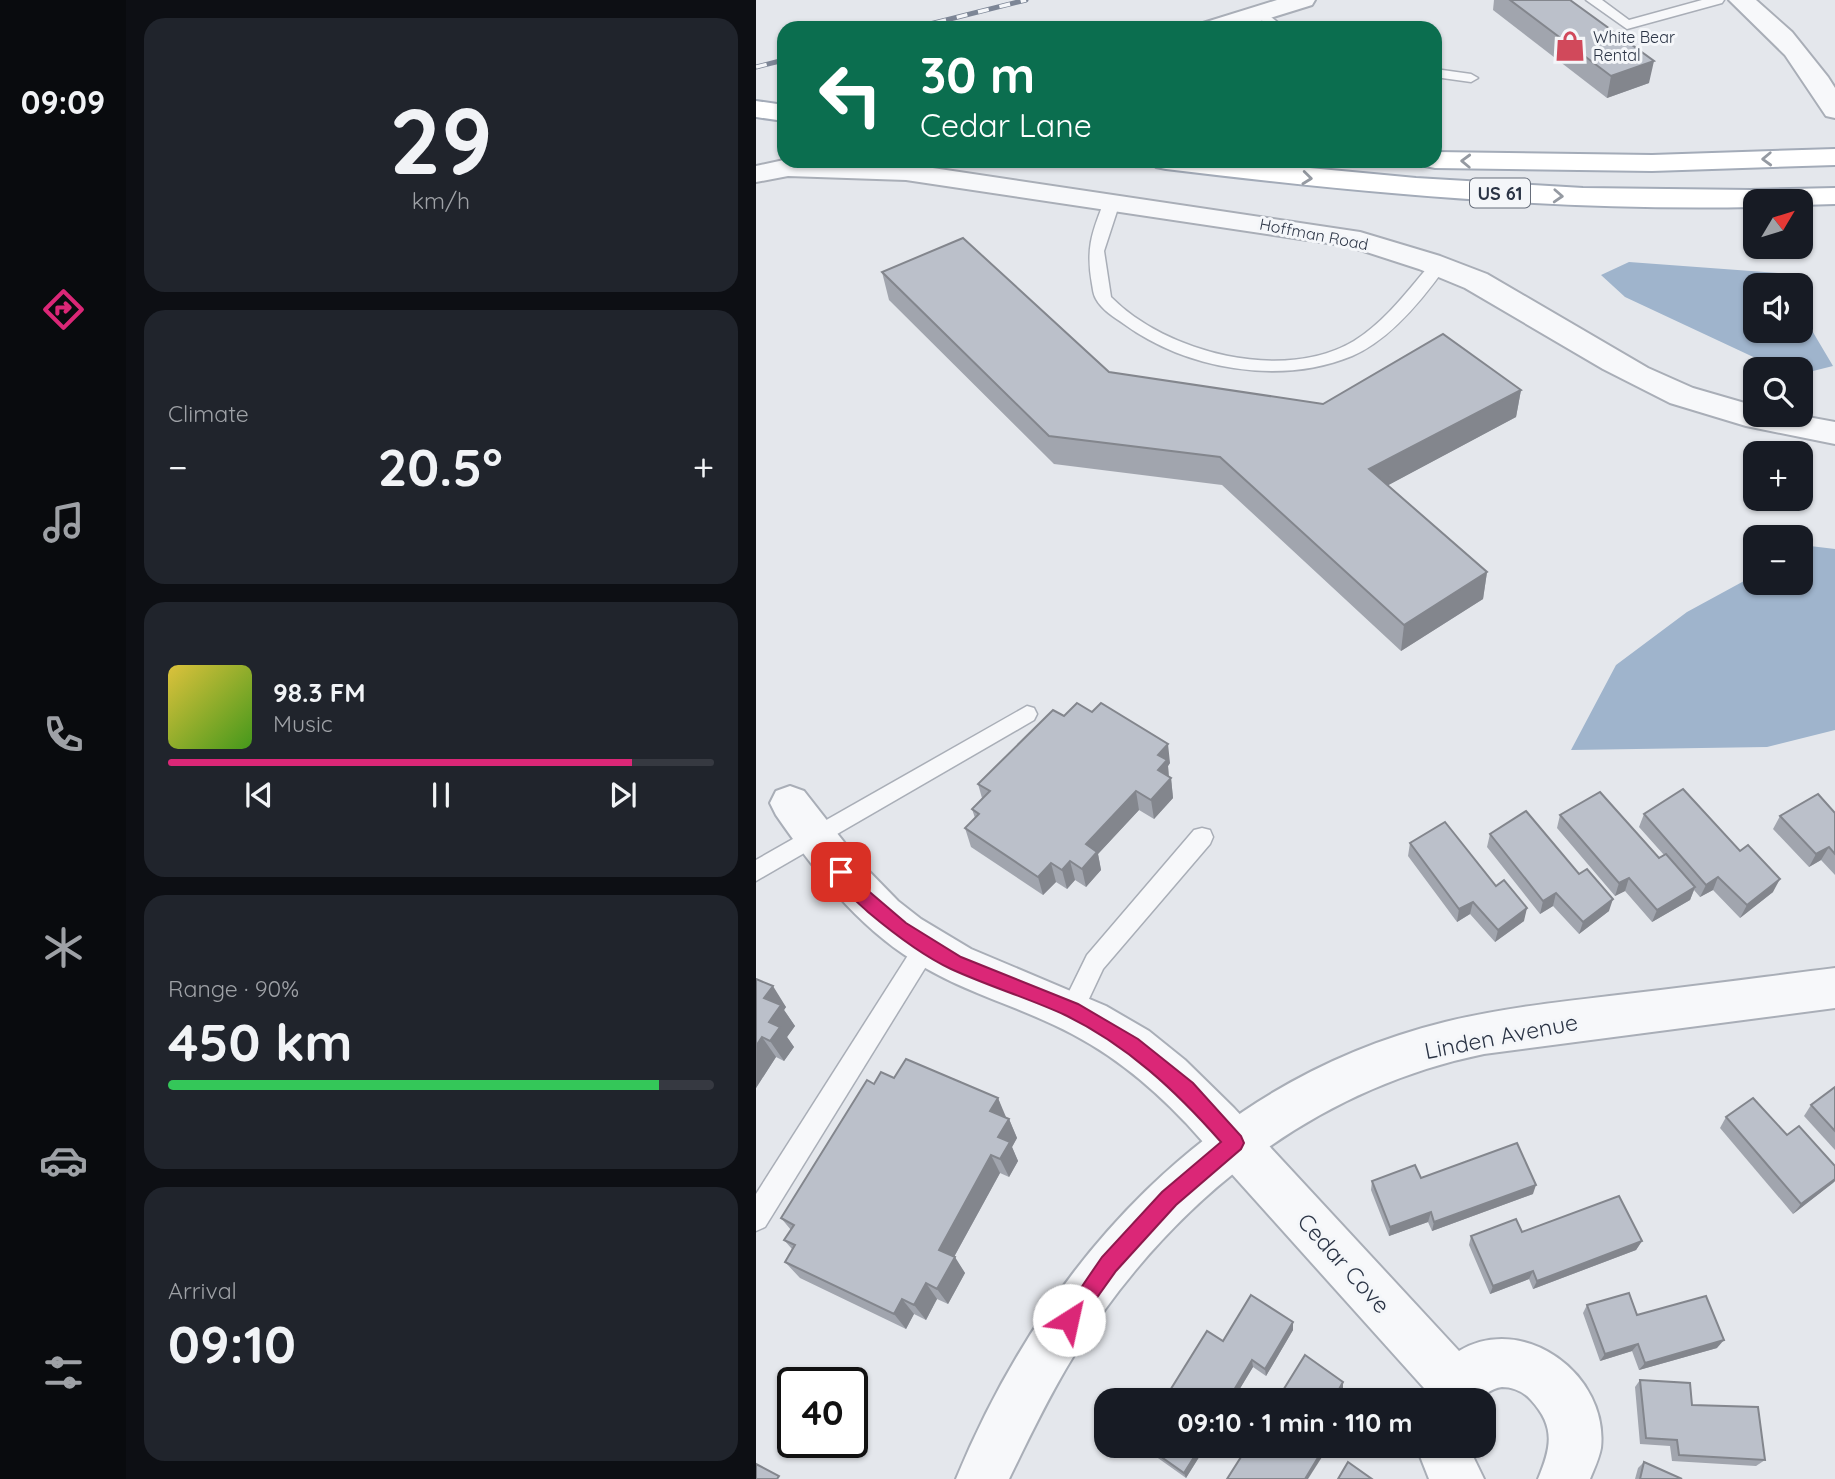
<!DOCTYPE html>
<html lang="en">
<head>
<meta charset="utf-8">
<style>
	body { margin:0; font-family:Quicksand,sans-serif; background:#20242c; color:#f1f3f6; height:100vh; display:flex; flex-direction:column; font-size:26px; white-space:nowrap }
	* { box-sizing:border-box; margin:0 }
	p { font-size:23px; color:#9ea1a6 }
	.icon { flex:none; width:38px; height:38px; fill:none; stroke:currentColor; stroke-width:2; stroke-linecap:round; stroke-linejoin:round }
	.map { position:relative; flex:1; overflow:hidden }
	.details { display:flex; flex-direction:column; gap:18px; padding:18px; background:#0d0f14; width:630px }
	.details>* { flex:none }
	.hud { position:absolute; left:21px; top:21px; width:665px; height:147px; border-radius:21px; box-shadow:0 2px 5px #0004; background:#0b6e4f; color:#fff; overflow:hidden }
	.needle { width:46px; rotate:52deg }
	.fabs { position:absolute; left:987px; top:189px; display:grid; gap:14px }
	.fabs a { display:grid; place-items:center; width:70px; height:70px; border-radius:14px; background:#171b24; box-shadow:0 2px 5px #0004; font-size:35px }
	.speed { position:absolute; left:21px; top:1367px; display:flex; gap:14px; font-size:35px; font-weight:700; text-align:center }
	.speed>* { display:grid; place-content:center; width:91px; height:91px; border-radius:50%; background:#171b24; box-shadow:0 2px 5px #0004; line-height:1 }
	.speed .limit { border:4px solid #111; border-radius:10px; background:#fff; color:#111 }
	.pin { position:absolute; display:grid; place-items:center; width:60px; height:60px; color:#fff; margin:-30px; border-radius:14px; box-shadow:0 4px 10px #0006 }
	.me { position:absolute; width:77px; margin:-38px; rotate:35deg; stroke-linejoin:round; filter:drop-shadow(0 0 5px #0008) }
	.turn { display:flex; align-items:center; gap:24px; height:147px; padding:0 28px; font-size:32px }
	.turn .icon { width:91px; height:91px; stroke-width:2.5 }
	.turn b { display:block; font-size:49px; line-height:60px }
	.big { font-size:52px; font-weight:800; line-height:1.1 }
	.details .tile { flex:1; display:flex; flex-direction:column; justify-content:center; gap:10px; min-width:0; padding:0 24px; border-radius:21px; background:#20242c }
	.details .dial { align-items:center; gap:0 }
	.dial b { font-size:91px; line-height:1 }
	.song { display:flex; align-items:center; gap:21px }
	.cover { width:84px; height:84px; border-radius:10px; background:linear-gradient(135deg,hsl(50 70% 55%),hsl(100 70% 35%)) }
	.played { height:7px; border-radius:4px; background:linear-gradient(90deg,#db2777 85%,#363941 85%) }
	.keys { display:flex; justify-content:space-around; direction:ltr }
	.heat { display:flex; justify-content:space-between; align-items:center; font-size:38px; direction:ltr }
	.charge { height:10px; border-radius:5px; background:linear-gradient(90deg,#34c759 90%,#363941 0) }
	.trip { position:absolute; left:338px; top:1388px; width:402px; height:70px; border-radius:21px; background:#171b24; box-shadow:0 2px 5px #0004; font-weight:800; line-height:70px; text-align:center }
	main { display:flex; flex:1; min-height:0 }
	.tab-bar { display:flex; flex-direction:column; width:126px; justify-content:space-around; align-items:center; background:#090b0e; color:#9ea1a6 }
	.tab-bar .icon { width:49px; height:49px }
	.tab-bar .active { color:#db2777 }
	.tab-bar b { font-size:32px; color:#f1f3f6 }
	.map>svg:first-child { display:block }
	.water { fill:#9fb4cc }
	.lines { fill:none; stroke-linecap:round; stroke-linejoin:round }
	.service-casing { stroke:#a9aeb7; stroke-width:3 }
	.minor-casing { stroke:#a9aeb7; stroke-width:4 }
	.tertiary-casing { stroke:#a9aeb7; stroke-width:4 }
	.primary-casing { stroke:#a3abb8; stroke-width:4 }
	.service { fill:#f7f8fa; fill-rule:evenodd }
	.minor { fill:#f7f8fa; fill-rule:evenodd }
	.tertiary { fill:#f7f8fa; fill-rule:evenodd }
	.primary { fill:#fff; fill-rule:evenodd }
	.rail-casing { stroke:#7d8696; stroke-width:5 }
	.rail { stroke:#f4f6f9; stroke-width:3.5; stroke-dasharray:11; stroke-linecap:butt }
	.wall { fill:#a1a5ae }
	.shaded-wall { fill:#83868d }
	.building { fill:#bbc0ca; stroke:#83868d; stroke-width:2 }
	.oneway { stroke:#959aa2 }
	.route { fill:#db2777; stroke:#8e194d; stroke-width:2 }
	.labels { text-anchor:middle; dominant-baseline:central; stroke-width:6; stroke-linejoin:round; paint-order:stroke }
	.far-poi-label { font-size:16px; fill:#2b3445; stroke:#f4f6f9; text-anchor:start }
	.far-street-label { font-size:16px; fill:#2b3445; stroke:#f4f6f9 }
	.shield { fill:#f4f6f9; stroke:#676e7b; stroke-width:2 }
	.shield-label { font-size:18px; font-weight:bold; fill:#2b3445 }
	.near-street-label { font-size:23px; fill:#2b3445; stroke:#f4f6f9 }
</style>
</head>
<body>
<main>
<nav class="tab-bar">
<b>09:09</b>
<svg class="icon active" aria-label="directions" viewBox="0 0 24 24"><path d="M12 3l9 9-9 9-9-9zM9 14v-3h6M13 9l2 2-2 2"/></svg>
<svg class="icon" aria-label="music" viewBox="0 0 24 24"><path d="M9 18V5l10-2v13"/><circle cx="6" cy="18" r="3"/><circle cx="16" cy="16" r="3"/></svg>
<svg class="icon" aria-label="phone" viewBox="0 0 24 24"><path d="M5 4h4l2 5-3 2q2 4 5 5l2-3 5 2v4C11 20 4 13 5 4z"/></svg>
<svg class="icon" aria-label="climate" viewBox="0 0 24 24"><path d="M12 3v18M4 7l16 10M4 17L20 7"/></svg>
<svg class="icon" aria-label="car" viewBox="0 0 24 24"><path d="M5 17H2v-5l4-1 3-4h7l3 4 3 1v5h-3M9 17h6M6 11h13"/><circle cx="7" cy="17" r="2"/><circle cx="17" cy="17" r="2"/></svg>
<svg class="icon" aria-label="filters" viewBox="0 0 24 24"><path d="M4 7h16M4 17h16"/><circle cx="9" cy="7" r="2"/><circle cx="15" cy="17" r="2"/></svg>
</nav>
<section class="details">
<div class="tile dial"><b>29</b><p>km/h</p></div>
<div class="tile"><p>Climate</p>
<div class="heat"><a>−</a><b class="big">20.5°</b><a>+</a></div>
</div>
<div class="tile">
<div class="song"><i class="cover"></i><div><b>98.3 FM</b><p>Music</p></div></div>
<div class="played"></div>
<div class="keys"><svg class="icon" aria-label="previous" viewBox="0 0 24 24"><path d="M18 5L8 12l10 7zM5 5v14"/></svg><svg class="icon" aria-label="pause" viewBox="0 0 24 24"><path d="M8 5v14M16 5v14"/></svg><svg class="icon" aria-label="next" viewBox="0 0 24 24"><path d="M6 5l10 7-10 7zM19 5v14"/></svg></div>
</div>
<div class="tile"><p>Range · 90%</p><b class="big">450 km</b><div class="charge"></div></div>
<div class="tile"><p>Arrival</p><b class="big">09:10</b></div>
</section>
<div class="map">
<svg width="1079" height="1479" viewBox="0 0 1079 1479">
	<rect width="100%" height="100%" fill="#e4e7ec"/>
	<!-- water -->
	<g class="water">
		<polygon points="873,262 1022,273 1029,285 999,285 999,331 1045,331 1045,312 1077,366 1045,374 1045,369 1023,369 869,297 845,275"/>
		<polygon points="1054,546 1079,549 1079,730 1011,747 815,750 860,665 931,612 999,575 999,583 1045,583 1045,550"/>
	</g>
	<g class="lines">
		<defs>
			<g id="service">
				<polygon points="830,0 846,0 873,20 946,0 968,0 966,3 871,29"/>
				<polygon points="505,9 529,28 514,28 498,13"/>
				<polygon points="679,69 715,74 722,78 715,82 679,77"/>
				<path d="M 356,197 L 364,202 L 348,251 L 355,297 C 410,353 528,383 598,341 C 630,321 653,289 677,261 L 689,261 L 691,265 C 667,299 634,340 596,356 C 523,386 430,369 368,324 C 358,317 346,310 340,299 C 337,294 337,289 336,284 C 330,250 335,234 348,202 Z"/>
				<polygon points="271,706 278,708 281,714 278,720 0,881 0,860"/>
				<polygon points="446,828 454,830 457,837 454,844 347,969 324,1018 316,1021 308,1018 304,1010 331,955 438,830"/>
				<polygon points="171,935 179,938 183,945 179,952 9,1227 0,1231 0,1194 163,938"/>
			</g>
			<g id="minor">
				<polygon points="521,0 559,0 556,5 482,28 444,28 447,23"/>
				<path d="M 34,786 L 48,791 L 102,860 L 142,901 L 165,919 L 215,949 L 350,1006 L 393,1031 L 429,1060 L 478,1108 L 703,1351 C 768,1312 853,1375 845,1448 C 843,1459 838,1469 834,1479 L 782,1479 C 795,1448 800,1427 775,1400 C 768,1392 757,1387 746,1387 C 734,1388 727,1398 718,1400 C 702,1404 680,1400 663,1400 L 668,1388 L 430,1123 C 391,1082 350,1049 298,1025 C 252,1003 201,989 158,961 C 100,925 58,870 20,815 L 14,803 L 20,791 Z"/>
				<polygon points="660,1446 712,1446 728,1479 673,1479"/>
			</g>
			<g id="tertiary">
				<polygon points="973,0 1000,0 1036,32 1072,77 1079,88 1079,118 1070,116 1029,55"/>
				<polygon points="28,160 150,164 604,232 684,256 731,274 892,368 937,388 999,406 999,415 1041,415 1079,422 1079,444 990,426 914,403 847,369 709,288 663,269 592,246 150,180 32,176 0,182 0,166"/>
				<path d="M 1079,968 L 1079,1008 L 728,1054 C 552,1090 411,1206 317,1357 C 293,1396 273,1438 253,1479 L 200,1479 C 290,1261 454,1080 689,1022 C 745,1008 804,1002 862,995 C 934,987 1007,977 1079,968 Z"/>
			</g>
			<g id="primary">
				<polygon points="0,101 28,105 28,121 0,117"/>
				<polygon points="1079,149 1079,165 896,171 679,168 669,166 666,161 679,161 679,152 896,155"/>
				<path d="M 396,161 L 480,161 L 660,178 L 827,188 L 995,190 L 1079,188 L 1079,204 L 1045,205 L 1045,201 L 999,201 L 999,207 C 802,211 605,193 410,169 L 400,167 Z"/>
			</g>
		</defs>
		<!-- service casing -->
		<use href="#service" class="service-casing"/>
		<!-- minor casing -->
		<use href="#minor" class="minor-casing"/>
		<!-- tertiary casing -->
		<use href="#tertiary" class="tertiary-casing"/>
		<!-- primary casing -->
		<use href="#primary" class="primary-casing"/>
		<!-- service -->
		<use href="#service" class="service"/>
		<!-- minor -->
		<use href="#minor" class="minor"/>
		<!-- tertiary -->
		<use href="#tertiary" class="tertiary"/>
		<!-- primary -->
		<use href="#primary" class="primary"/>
		<defs>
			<g id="rail">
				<polyline points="158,28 270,0"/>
				<polyline points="0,67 28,60"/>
			</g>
		</defs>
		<!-- rail casing -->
		<use href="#rail" class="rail-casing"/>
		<!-- rail -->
		<use href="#rail" class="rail"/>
	</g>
	<!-- wall -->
	<g class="wall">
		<polygon points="738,0 814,0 893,83 851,98 737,10"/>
		<polygon points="126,272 353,372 567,404 765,390 760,417 632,485 731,572 727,599 645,651 466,485 298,464 133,300"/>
		<polygon points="414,763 412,766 413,777 415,778 417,798 398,819 383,810 342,854 345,870 330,887 319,880 311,889 300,882 287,895 215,847 209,828 219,818 216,809 226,798 222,784"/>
		<polygon points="1079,813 1079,875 1065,860 1053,867 1017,829 1024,816"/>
		<polygon points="888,814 1017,892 984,918 957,890 944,897 938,890 934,900 896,922 869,891 859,896 801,828 804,815 903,858 908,855 883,827"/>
		<polygon points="734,834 853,911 823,934 797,906 784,914 731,847"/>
		<polygon points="654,843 768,921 739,942 714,914 701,922 652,856"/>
		<polygon points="0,979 30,1007 28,1010 39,1026 31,1037 38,1047 28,1061 20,1057 0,1088"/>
		<polygon points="118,1084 242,1098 249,1118 253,1119 261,1138 256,1147 262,1161 253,1177 244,1173 198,1257 209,1273 192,1304 181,1299 170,1320 158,1314 150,1329 44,1278 29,1262 36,1249 28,1240 35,1230 25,1218"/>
		<polygon points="1079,1087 1079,1150 1048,1116 1055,1105"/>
		<polygon points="970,1117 1031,1135 1079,1166 1079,1181 1037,1214 964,1128"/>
		<polygon points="665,1178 777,1194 676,1231 672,1222 633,1236 615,1190 616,1181"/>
		<polygon points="766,1232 886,1241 880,1250 777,1289 773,1279 734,1294 713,1245 715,1236"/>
		<polygon points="831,1305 881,1315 961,1348 883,1370 876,1351 844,1361 827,1313"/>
		<polygon points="537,1322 537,1330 510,1376 497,1367 477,1400 408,1400 467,1341"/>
		<polygon points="884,1380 936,1405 1009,1460 1000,1466 916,1461 914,1446 884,1444 879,1387"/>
		<polygon points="385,1446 450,1446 430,1478"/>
		<polygon points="888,1462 926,1479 879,1479 882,1468"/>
	</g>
	<!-- shaded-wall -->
	<g class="shaded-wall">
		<polygon points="898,61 893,83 851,98 855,76"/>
		<polygon points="765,390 760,417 612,496 613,469"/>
		<polygon points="731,572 727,599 645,651 648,625"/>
		<polygon points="412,744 414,763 412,766 413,780 402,770 402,755"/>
		<polygon points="415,778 417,798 398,819 395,800"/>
		<polygon points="380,791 383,810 342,854 345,870 330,887 326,869 330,844"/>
		<polygon points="1073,847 1065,860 1053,867 1060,854"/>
		<polygon points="314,861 319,880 311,889 306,870"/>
		<polygon points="295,863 300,882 287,895 282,877"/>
		<polygon points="962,877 957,890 944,897 950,885"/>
		<polygon points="873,878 869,891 859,896 863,883"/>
		<polygon points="1024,879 1017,892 984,918 991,905"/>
		<polygon points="939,887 934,900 896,922 901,910"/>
		<polygon points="800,893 797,906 784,914 787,901"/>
		<polygon points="857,899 853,911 823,934 827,922"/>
		<polygon points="717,902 714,914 701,922 703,909"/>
		<polygon points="771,908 768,921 739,942 742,930"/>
		<polygon points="17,986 30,1007 28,1010 39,1026 31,1037 38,1047 28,1061 14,1041 13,1022 8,998"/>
		<polygon points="6,1037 20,1057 0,1088 0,1046"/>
		<polygon points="242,1098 250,1117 243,1130 234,1111"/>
		<polygon points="253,1119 261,1138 256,1147 262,1161 253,1177 244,1159 242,1137"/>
		<polygon points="235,1155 244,1173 193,1266 183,1250"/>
		<polygon points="1079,1179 1079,1181 1077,1183 1037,1214 1045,1204"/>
		<polygon points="780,1185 777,1194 676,1231 678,1222"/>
		<polygon points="675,1212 672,1222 633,1236 634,1227"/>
		<polygon points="886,1241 880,1250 777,1289 781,1281"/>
		<polygon points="199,1257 209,1273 192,1304 181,1289"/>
		<polygon points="777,1271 773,1279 734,1294 737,1286"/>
		<polygon points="170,1283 181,1299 170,1320 158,1305"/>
		<polygon points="146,1299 158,1314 150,1329 138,1314"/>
		<polygon points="537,1322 537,1330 510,1376 509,1369"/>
		<polygon points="968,1340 961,1348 883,1370 889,1363"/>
		<polygon points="882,1344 876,1351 844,1361 849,1354"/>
		<polygon points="496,1360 497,1367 477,1400 472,1400"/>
		<polygon points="587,1382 587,1389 580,1400 577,1400"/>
		<polygon points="445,1446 450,1446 430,1478 428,1473"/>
		<polygon points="569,1446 573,1446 552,1479 549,1479"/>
	</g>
	<!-- building -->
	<g class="building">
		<polygon points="754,0 814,0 898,61 855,76"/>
		<polygon points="207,238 353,372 567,404 687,334 765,390 613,469 731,572 648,625 464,457 293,436 126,272"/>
		<polygon points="321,703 336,712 345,703 412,744 402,755 411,760 402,770 415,778 395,800 380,791 330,844 341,852 326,869 314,861 306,870 295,863 282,877 209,828 223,814 216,809 234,791 222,784 297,710 308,716"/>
		<polygon points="927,789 984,851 992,845 1024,879 991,905 962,877 950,885 888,814"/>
		<polygon points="844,792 903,858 910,854 939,887 901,910 873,878 863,883 804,815"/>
		<polygon points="1062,794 1079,813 1079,854 1073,847 1060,854 1024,816"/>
		<polygon points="770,811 823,874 831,869 857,899 827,922 800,893 787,901 734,834"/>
		<polygon points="689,822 740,886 748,880 771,908 742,930 717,902 703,909 654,843"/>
		<polygon points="0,979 17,986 8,998 25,1005 13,1022 24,1027 14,1041 6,1037 0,1046"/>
		<polygon points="150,1059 242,1098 234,1111 253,1119 242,1137 254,1142 244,1159 235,1155 183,1250 199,1257 181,1289 170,1283 158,1305 146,1299 138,1314 29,1262 39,1245 28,1240 38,1225 25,1218 111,1080 118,1084 125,1072 138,1078"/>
		<polygon points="1079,1087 1079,1131 1055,1105"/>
		<polygon points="997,1098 1031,1135 1043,1126 1079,1166 1079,1179 1045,1204 970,1117"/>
		<polygon points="761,1143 780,1185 678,1222 675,1212 634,1227 616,1181 659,1165 665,1178"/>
		<polygon points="863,1196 886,1241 781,1281 777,1271 737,1286 715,1236 760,1219 766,1232"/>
		<polygon points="873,1293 881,1315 950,1296 968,1340 889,1363 882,1344 849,1354 831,1305"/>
		<polygon points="495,1295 537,1322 509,1369 496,1360 472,1400 408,1400 451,1331 467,1341"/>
		<polygon points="549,1355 587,1382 577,1400 521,1400"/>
		<polygon points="884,1380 934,1383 936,1405 1002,1407 1009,1460 923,1455 921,1440 890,1438"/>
		<polygon points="390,1446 445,1446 428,1473"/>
		<polygon points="492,1446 569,1446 549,1479 471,1479"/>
		<polygon points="592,1462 616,1479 582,1479"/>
		<polygon points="888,1462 926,1479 884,1479"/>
		<polygon points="0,1464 23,1476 21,1479 0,1479"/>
	</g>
	<!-- one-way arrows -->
	<defs><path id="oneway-chevron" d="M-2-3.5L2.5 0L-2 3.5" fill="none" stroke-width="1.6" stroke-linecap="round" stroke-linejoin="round" transform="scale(1.75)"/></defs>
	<g class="oneway">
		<use href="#oneway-chevron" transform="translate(1011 159) rotate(178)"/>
		<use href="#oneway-chevron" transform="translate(710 161) rotate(-178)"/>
		<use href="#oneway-chevron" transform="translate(551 178) rotate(6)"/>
		<use href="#oneway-chevron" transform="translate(802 196) rotate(3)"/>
	</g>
	<!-- route -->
	<path class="route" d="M 85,865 L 91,867 L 109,888 L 150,923 L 205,957 L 322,1004 L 382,1039 L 437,1083 L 485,1136 L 488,1143 L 485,1149 L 420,1205 L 360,1271 L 320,1327 L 313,1330 L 306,1327 L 303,1320 L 346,1257 L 406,1192 L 465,1142 C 420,1091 371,1045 309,1015 C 272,998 232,986 195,969 C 165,955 137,933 112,912 C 99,900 84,888 76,872 L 79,867 Z"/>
	<!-- icons -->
	<defs>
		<symbol id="shop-bare" viewBox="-9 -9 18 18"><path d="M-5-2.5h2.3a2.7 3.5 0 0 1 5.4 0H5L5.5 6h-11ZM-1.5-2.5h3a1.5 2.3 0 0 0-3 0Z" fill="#d1495b" stroke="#f4f6f9" stroke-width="2.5" paint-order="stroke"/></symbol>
	</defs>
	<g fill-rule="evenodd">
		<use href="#shop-bare" x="792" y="24" width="44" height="44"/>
	</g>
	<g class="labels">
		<!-- far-poi labels -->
		<g class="far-poi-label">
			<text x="837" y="37">White Bear<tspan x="837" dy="18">Rental</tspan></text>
		</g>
		<!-- far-street labels -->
		<g class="far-street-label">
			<text transform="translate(558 234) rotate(11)">Hoffman Road</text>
		</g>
		<!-- shield labels -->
		<rect class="shield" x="714" y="178.5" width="60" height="29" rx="5"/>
		<g class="shield-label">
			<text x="744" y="193">US 61</text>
		</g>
		<!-- near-street labels -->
		<g class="near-street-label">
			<text transform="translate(745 1036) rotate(-11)">Linden Avenue</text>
			<text transform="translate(588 1263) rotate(48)">Cedar Cove</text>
		</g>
	</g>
</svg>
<div class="fabs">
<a><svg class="needle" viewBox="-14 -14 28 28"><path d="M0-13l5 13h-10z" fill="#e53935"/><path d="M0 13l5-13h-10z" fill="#9ea1a6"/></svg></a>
<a><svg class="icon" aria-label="sound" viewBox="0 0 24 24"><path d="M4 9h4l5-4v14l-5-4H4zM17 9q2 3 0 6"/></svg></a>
<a><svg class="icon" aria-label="search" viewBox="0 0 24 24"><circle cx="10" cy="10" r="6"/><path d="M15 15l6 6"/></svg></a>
<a>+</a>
<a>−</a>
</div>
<div class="speed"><div class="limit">40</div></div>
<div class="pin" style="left:85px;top:872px;background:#d93025"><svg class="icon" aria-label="arrive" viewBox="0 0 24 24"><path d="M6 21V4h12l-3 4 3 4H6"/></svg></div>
<svg class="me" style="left:313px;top:1320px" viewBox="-20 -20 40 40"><circle r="19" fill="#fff"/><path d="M0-13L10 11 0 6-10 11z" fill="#db2777"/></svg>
<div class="trip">09:10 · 1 min · 110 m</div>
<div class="hud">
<div class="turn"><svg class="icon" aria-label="left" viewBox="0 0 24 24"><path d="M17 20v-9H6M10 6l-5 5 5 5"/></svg><div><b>30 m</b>Cedar Lane</div></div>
</div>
</div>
</main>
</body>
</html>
